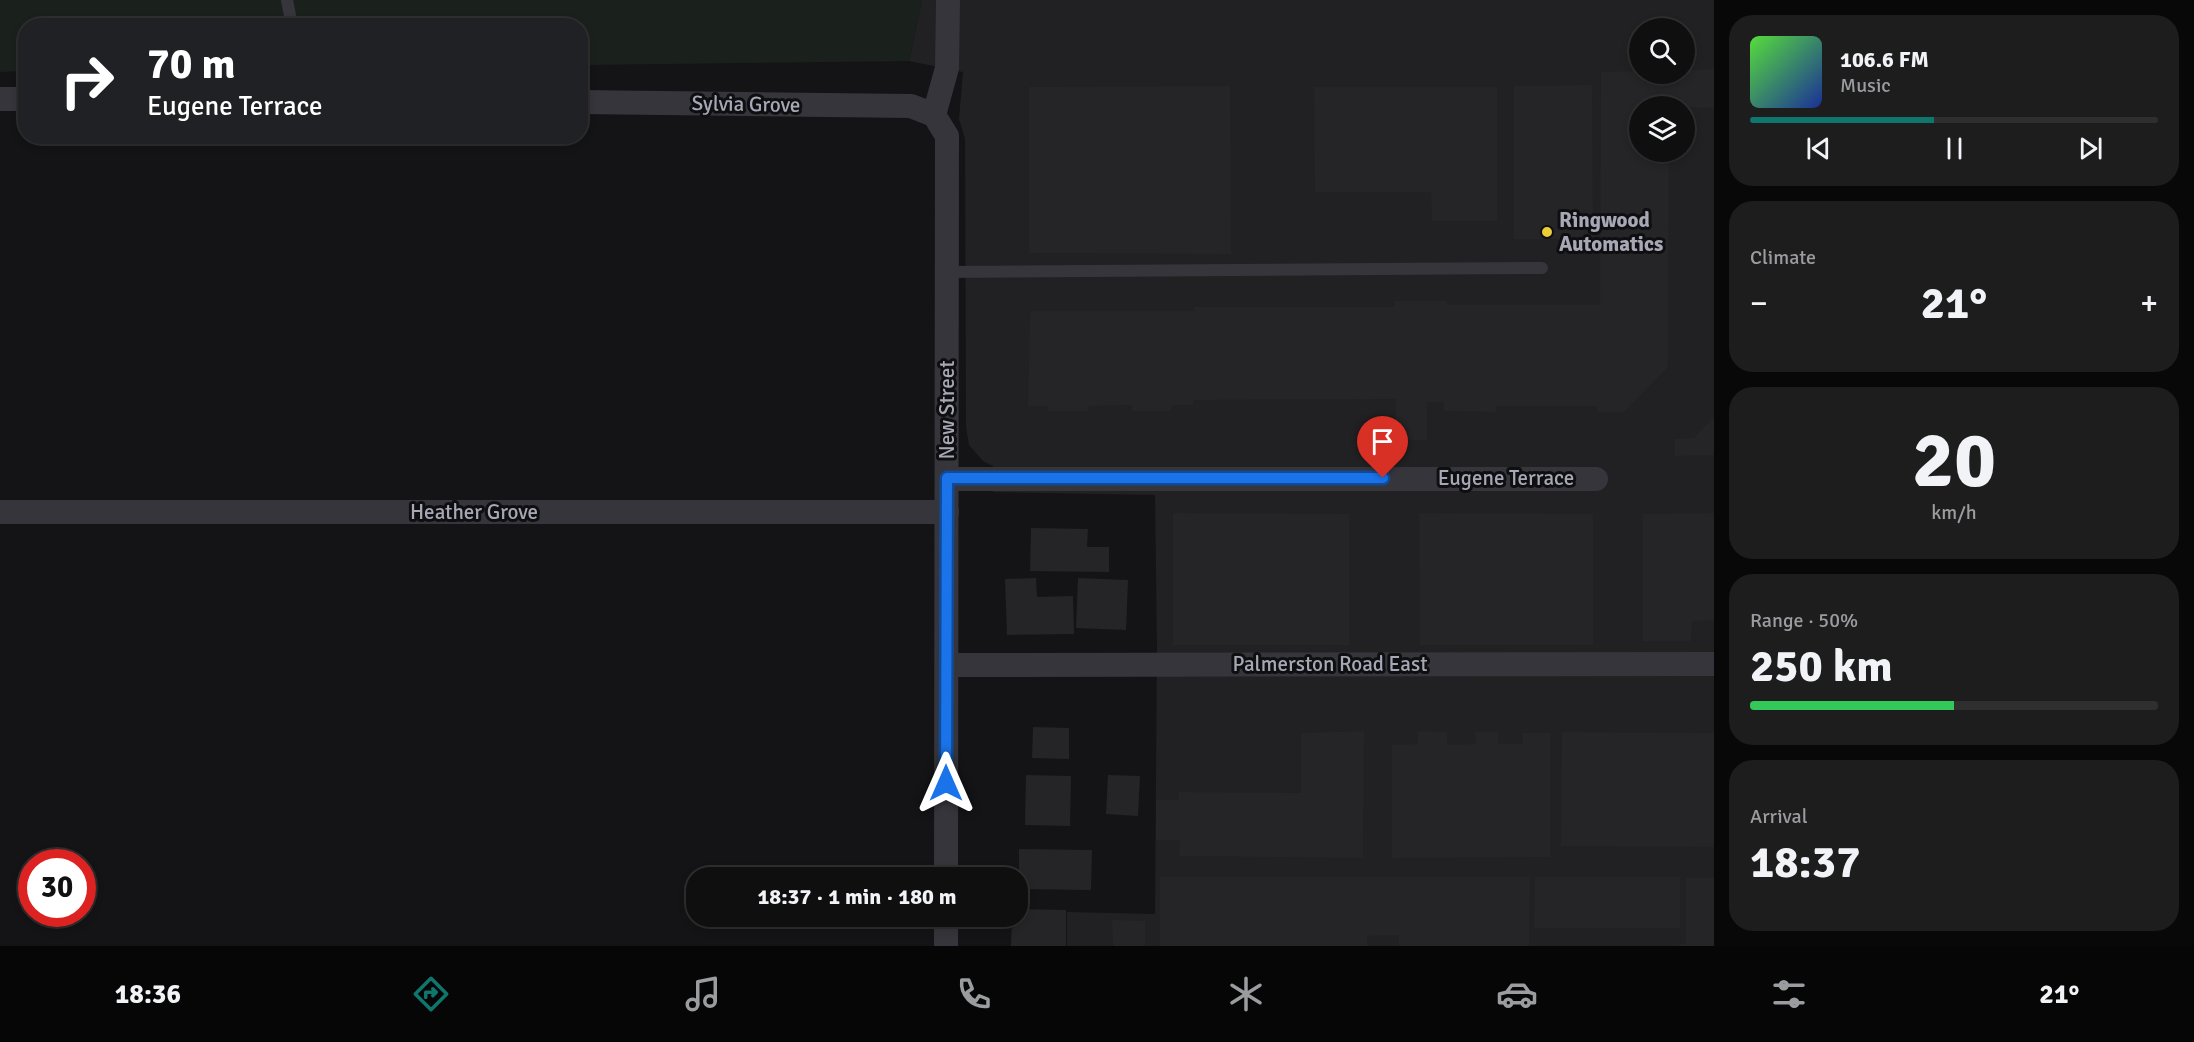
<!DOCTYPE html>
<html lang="en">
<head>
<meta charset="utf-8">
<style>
	body { margin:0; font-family:Signika,sans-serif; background:#1d1d1e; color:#f1f3f6; height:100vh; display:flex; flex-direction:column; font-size:22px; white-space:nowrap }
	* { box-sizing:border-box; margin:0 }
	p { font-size:20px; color:#9b9c9f }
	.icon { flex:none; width:33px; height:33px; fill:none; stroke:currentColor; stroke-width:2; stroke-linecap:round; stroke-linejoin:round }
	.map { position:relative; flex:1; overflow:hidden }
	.drawer { display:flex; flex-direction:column; gap:15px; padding:15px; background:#080809; width:480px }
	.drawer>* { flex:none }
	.guide { position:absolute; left:18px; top:18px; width:570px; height:126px; border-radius:24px; box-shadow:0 3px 9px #0003,0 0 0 2px #2f2f30; background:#202124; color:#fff; overflow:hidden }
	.buttons { position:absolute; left:1629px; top:18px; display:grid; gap:12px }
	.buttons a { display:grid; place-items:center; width:66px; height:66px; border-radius:50%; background:#0f0f10; box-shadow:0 3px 9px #0003,0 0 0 2px #2f2f30; font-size:30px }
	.speed { position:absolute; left:18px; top:849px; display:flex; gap:12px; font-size:30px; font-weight:700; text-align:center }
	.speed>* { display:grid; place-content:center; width:78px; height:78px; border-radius:50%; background:#0f0f10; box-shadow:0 3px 9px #0003,0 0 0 2px #2f2f30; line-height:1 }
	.speed .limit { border:9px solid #d22; background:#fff; color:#111 }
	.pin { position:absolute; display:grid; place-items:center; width:51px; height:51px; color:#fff; margin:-62px -26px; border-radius:50% 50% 50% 0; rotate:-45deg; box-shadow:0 0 6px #0007 }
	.pin .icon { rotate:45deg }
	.me { position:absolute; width:66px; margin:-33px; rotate:0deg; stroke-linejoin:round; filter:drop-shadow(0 0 4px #0008) }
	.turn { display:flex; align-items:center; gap:21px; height:126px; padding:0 30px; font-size:27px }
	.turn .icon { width:78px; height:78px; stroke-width:2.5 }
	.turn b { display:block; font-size:42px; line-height:51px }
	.big { font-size:45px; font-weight:800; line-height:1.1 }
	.drawer .widget { flex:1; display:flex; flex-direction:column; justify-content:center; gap:9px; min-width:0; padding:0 21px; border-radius:24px; background:#1d1d1e }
	.drawer .dial { align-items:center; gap:0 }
	.dial b { font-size:78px; line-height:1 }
	.song { display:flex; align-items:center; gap:18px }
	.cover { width:72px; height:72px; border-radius:9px; background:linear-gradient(135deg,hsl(110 70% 55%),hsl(230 70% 35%)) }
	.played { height:6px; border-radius:3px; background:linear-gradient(90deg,#0f766e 45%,#2f2f30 45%) }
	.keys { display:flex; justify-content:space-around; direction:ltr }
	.heat { display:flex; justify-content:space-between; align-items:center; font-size:33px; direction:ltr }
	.charge { height:9px; border-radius:4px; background:linear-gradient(90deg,#34c759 50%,#2f2f30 0) }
	.trip { position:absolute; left:686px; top:867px; width:342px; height:60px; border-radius:24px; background:#0f0f10; box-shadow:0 3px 9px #0003,0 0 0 2px #2f2f30; font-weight:800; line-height:60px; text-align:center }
	.dock { display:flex; height:96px; justify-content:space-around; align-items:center; background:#060606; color:#9b9c9f }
	.dock .icon { width:42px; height:42px }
	.dock .active { color:#0f766e }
	.dock b { font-size:27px; color:#f1f3f6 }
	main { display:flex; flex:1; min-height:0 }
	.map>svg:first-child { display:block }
	.built { fill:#212023; fill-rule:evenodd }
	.green { fill:#1a211c }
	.building { fill:#252427 }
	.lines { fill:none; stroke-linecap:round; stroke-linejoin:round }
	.service { stroke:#35353b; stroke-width:12 }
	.minor { stroke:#35353b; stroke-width:24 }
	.route-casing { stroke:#114b97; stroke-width:15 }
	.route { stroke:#1a73e8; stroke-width:10 }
	.poi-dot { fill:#eacd38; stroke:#0f0f11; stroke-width:2 }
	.labels { text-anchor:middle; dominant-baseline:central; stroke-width:6; stroke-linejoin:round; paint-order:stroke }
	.street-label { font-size:21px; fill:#a6a8b6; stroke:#0f0f11 }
	.poi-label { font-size:21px; font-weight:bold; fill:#a6a8b6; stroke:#0f0f11; text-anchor:start }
</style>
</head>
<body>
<main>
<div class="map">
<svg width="1714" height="946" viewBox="0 0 1714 946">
	<rect width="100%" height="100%" fill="#141416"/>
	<!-- built -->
	<path class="built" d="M 922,0 L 1714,0 L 1714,946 L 1067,946 L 1067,912 L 1155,914 L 1157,648 L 1155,495 L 993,492 L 993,466 L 983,461 L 969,445 L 966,427 L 965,139 L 959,119 L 963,72 L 909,61 ZM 1640,28 L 1684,28 L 1684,74 L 1640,74 ZM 1640,106 L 1684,106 L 1684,152 L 1640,152 Z"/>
	<!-- green -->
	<polygon class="green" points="0,0 922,0 909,61 581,65 580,26 26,26 25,71 0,72"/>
	<!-- building -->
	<g class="building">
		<polygon points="1714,69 1714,108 1640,106 1640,152 1669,152 1668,367 1624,412 1597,412 1597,406 1496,406 1496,412 1444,411 1444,402 1427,402 1427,440 1396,440 1396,399 1193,400 1193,405 1172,405 1171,411 1132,411 1132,405 1089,406 1088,411 1048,411 1048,406 1028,406 1030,311 1194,311 1194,307 1395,307 1395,301 1446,301 1447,305 1600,305 1601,72 1640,71 1640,74 1684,74 1684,70"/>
		<polygon points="1592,85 1593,239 1514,239 1514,86"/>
		<polygon points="1230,86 1231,254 1029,253 1029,87"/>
		<polygon points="1314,87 1497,87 1497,221 1432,221 1431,192 1315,192"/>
		<polygon points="1714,417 1714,455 1675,456 1675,439 1694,438"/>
		<polygon points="1173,513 1349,514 1349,645 1173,645"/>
		<polygon points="1419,513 1593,514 1593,645 1420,645"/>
		<polygon points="1714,513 1714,620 1692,621 1691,641 1643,641 1643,514"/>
		<polygon points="1031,528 1088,529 1087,547 1109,547 1109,572 1030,571"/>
		<polygon points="1036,578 1037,597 1073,596 1074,634 1007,635 1005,579"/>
		<polygon points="1078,578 1128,580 1126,630 1076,628"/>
		<polygon points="1033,727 1069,728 1069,759 1032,758"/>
		<polygon points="1364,731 1363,858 1179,856 1180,840 1156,840 1156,800 1179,800 1179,792 1301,793 1301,733"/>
		<polygon points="1418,731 1447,732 1447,745 1476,744 1475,732 1498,732 1498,744 1523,744 1523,733 1550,733 1550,857 1392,858 1392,745 1418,744"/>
		<polygon points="1562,732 1714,733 1714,847 1561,846"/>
		<polygon points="1026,775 1071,776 1070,826 1025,825"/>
		<polygon points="1108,775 1140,776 1138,816 1106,814"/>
		<polygon points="1019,849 1092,850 1091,890 1019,889"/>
		<polygon points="1160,877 1530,877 1529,946 1399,946 1399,935 1367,936 1367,946 1160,946"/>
		<polygon points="1535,877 1680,877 1680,928 1534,928"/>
		<polygon points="1686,878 1714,878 1714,946 1676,946 1686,943"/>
		<polygon points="1017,909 1066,910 1066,946 1011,946 1012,916 1017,916"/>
		<polygon points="1112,920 1145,921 1145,946 1113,946"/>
	</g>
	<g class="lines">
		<!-- service -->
		<g class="service">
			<polyline points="287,0 292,26"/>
			<polyline points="947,272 1542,268"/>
		</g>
		<!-- minor -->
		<g class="minor">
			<polyline points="0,99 26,99"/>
			<polyline points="580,102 911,106 934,115 947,136 946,878"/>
			<polyline points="934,115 947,68 948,0"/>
			<polyline points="947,479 1596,479"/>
			<polyline points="0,512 947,512"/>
			<polyline points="947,665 1714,664"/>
			<polyline points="946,946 946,916"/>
		</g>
	</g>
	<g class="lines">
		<defs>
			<polyline id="route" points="946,783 947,478 1383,478"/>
		</defs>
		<!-- route casing -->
		<use href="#route" class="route-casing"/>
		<!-- route -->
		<use href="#route" class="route"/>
	</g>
	<!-- markers -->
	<circle class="poi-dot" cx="1547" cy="232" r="6"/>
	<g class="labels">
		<!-- street labels -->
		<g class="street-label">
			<text transform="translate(746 104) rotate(1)">Sylvia Grove</text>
			<text transform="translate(947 410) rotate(-90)">New Street</text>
			<text x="1506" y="478">Eugene Terrace</text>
			<text x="474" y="512">Heather Grove</text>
			<text x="1330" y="664">Palmerston Road East</text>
		</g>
		<!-- poi labels -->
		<g class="poi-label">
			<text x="1559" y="220">Ringwood<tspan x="1559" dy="24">Automatics</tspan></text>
		</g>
	</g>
</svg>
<div class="buttons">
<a><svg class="icon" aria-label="search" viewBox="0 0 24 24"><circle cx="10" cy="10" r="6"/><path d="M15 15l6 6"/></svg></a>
<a><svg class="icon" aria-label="layers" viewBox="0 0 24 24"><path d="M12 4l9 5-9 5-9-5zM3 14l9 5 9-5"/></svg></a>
</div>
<div class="speed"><div class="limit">30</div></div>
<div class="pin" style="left:1383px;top:478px;background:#d93025"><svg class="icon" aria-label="arrive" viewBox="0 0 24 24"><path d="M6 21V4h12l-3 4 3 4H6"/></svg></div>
<svg class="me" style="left:946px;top:783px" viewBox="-20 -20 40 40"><path d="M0-17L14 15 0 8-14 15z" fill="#1a73e8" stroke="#fff" stroke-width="4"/></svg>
<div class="trip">18:37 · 1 min · 180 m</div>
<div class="guide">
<div class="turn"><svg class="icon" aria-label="right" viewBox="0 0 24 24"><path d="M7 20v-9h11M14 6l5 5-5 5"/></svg><div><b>70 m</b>Eugene Terrace</div></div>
</div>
</div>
<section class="drawer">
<div class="widget">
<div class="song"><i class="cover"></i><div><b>106.6 FM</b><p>Music</p></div></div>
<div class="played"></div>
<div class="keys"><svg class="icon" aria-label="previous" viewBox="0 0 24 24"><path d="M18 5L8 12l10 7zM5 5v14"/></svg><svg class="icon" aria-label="pause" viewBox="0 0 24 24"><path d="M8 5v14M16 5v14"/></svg><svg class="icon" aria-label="next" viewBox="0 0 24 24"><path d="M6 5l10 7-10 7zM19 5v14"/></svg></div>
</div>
<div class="widget"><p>Climate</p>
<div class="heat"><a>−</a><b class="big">21°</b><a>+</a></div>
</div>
<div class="widget dial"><b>20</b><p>km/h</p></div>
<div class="widget"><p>Range · 50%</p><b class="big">250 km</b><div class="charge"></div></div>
<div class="widget"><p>Arrival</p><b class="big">18:37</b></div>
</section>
</main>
<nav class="dock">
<b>18:36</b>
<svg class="icon active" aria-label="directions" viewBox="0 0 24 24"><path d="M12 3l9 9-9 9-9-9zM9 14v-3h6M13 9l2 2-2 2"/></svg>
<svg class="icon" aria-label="music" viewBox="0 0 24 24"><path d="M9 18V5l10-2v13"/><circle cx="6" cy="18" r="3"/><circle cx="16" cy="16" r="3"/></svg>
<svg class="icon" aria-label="phone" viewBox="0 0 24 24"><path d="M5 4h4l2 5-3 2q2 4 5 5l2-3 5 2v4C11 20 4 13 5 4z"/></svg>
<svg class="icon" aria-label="climate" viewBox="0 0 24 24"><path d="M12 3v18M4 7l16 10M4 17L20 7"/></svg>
<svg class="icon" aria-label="car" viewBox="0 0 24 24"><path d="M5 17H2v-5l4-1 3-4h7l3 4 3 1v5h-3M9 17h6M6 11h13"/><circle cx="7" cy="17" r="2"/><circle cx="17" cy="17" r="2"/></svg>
<svg class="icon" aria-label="filters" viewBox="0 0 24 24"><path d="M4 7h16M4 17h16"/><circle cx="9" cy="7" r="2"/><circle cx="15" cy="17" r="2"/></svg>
<b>21°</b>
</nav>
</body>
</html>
